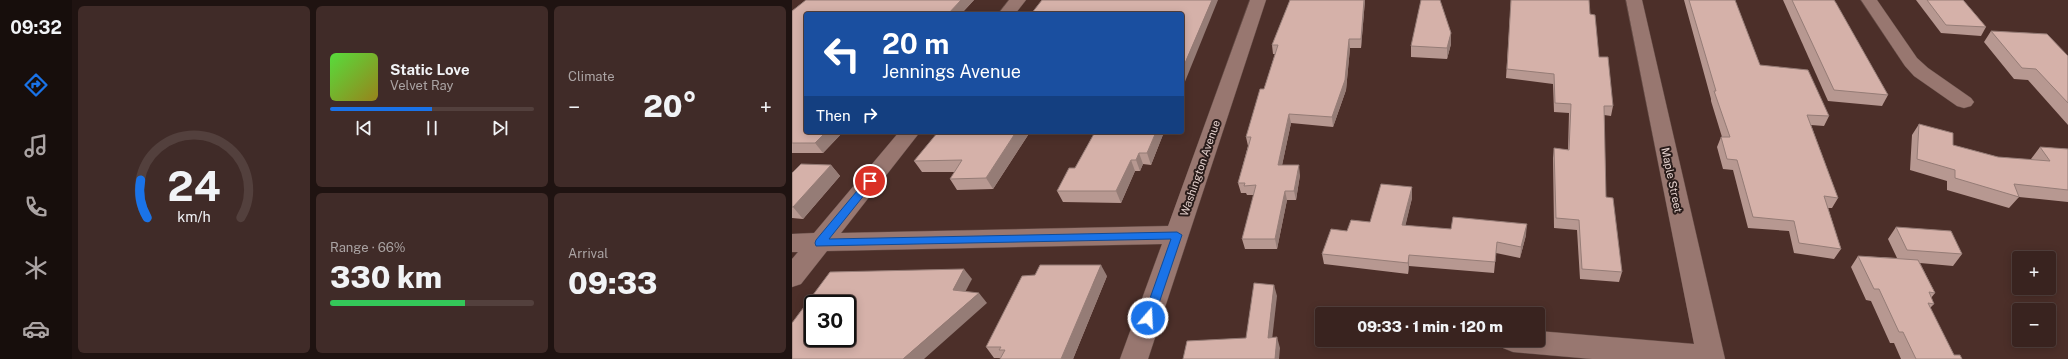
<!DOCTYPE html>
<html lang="en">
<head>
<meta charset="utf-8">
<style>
	body { margin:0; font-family:"Public Sans",sans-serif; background:#402b28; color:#f1f3f6; height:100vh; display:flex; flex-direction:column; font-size:15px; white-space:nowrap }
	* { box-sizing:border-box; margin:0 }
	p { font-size:13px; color:#aba4a4 }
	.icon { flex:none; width:22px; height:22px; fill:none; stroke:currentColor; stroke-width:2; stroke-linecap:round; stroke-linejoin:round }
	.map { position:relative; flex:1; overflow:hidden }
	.details { display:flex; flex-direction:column; gap:6px; padding:6px; background:#1f1311; width:720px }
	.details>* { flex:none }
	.banner { position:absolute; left:12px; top:12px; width:380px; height:122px; border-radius:4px; box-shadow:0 2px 10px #0003,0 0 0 1px #53403d; background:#1a4fa0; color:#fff; overflow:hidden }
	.fabs { position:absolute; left:1220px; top:251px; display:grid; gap:8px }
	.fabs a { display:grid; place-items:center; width:44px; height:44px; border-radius:4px; background:#39231f; box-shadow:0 2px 10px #0003,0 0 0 1px #53403d; font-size:20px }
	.speed { position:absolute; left:12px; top:295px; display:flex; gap:8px; font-size:20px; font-weight:700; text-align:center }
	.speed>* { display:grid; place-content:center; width:52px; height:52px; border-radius:50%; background:#39231f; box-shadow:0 2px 10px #0003,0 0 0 1px #53403d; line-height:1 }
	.speed .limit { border:2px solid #111; border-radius:6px; background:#fff; color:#111 }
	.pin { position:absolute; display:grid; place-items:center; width:34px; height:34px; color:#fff; margin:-17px; border:2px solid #fff; border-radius:50%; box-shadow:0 1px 4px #0007 }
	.me { position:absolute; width:44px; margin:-22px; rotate:19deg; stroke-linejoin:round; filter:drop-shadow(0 0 3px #0008) }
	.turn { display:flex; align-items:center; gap:14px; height:84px; padding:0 12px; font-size:18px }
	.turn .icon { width:52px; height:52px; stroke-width:2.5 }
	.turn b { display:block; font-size:28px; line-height:34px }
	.then { display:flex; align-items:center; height:38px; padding:0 12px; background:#0003; gap:8px; font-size:15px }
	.big { font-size:30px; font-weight:800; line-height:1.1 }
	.details .tile { flex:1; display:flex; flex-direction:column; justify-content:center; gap:6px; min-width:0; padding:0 14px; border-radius:6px; background:#402b28 }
	.details .dial { align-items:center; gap:0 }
	.dial svg { height:104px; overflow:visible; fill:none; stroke:#53403d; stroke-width:7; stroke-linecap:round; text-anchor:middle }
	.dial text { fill:#f1f3f6; stroke:none }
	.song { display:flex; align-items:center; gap:12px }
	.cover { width:48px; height:48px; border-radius:6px; background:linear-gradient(135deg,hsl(110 70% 55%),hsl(50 70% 35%)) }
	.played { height:4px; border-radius:2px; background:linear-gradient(90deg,#1a73e8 50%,#53403d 50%) }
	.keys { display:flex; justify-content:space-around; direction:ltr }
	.heat { display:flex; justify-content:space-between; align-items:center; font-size:22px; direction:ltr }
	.charge { height:6px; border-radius:3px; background:linear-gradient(90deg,#34c759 66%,#53403d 0) }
	.details .tiles { flex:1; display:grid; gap:6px; grid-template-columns:repeat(3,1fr) }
	.tile:first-child { grid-row:span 2 }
	.trip { position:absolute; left:523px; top:307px; width:230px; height:40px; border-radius:4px; background:#39231f; box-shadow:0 2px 10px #0003,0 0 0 1px #53403d; font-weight:800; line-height:40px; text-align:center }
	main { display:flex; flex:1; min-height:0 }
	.tab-bar { display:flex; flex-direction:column; width:72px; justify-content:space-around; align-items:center; background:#170e0c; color:#aba4a4 }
	.tab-bar .icon { width:28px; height:28px }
	.tab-bar .on { color:#1a73e8 }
	.tab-bar b { font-size:18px; color:#f1f3f6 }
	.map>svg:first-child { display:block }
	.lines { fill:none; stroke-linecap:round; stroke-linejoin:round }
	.minor-casing { stroke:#644c46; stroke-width:1 }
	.minor { fill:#987770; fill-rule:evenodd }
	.wall { fill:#b79891 }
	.shaded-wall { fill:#957c76 }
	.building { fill:#d5b1a9; stroke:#957c76; fill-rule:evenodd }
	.route { fill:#1a73e8; stroke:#114b97 }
	.labels { text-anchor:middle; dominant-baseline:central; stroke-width:4; stroke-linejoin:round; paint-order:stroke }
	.street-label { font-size:11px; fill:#e6d3cf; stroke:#291b19 }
</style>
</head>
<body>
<main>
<nav class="tab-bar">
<b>09:32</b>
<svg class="icon on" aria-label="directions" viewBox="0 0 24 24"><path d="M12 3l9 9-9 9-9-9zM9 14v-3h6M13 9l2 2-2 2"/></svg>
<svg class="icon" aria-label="music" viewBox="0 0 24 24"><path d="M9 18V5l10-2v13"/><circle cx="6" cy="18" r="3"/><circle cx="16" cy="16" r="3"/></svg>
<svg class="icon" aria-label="phone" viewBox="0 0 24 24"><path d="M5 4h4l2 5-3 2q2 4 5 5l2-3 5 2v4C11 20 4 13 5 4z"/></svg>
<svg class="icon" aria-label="climate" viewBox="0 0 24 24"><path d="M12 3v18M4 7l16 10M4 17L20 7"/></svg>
<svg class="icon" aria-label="car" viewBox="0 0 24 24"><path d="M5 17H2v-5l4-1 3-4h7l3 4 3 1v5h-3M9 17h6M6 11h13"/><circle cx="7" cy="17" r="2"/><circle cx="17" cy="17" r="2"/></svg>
</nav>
<section class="details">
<div class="tiles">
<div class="tile dial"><svg viewBox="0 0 100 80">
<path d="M14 69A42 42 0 1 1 86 69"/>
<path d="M14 69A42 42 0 0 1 9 40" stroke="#1a73e8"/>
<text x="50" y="56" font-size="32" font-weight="700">24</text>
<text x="50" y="72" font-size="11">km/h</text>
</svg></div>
<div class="tile">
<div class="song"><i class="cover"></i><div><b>Static Love</b><p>Velvet Ray</p></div></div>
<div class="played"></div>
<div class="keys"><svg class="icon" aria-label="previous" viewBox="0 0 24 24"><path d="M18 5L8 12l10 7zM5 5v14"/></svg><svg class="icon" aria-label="pause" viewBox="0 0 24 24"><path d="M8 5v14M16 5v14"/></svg><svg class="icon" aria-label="next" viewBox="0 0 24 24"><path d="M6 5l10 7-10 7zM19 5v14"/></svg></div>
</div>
<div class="tile"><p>Climate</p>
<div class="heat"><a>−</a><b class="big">20°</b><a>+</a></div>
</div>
<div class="tile"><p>Range · 66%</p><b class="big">330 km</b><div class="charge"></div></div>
<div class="tile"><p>Arrival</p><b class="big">09:33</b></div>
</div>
</section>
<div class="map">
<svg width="1276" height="359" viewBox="0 0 1276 359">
	<rect width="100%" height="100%" fill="#4c2f29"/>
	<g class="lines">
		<defs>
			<g id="minor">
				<polygon points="217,0 234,0 223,14 206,14"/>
				<polygon points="458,0 474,0 356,359 328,359 370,244 35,251 9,284 0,287 0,259 6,252 0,252 0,234 22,233 107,132 128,132 49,233 376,226"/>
				<polygon points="834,0 850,0 933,359 800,359 721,352 711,348 707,340 746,340 746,331 902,344"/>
				<polygon points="1069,0 1085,0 1125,58 1136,68 1179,98 1182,102 1179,106 1172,108 1165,106 1122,76 1113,66"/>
			</g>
		</defs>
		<!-- minor casing -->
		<use href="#minor" class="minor-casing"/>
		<!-- minor -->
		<use href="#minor" class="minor"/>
	</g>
	<!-- wall -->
	<g class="wall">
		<polygon points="14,0 182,0 169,14 14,14 51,132 31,153 0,153 0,11"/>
		<polygon points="498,0 573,0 569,48 558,48 554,90 541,127 499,123 490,165 508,175 504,200 495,200 485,249 453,249 450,239 462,195 455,195 454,193 449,193 446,183 456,146 454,137 472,89 483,54 481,54 480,45"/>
		<polygon points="719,0 798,14 807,57 821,106 819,116 812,115 814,197 830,272 827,282 788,279 785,230 762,228 761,158 762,148 776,150 777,113 762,112 761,84 714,78"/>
		<polygon points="892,0 943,0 968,65 1037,116 1032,126 1019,125 1046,198 1040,208 1036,208 1049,249 1042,259 1002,253 997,231 956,228 941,170 931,169 925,147 929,137 930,137 919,101 919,99"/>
		<polygon points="991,0 1042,0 1096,95 1090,106 1036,101"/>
		<polygon points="1124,0 1171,0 1194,27 1189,36 1149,33"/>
		<polygon points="1199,31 1276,56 1276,125 1236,80 1222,79 1192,42"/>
		<polygon points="659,44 655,59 619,57 619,46"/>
		<polygon points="1127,124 1161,145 1206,157 1240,160 1239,159 1248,147 1276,149 1276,202 1227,197 1217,208 1155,190 1155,181 1118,170 1120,135"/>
		<polygon points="238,132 201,189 165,190 158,179 163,172 130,172 122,161"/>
		<polygon points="303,132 372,132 359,165 351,164 348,171 343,171 329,203 271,202 265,191 283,168"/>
		<polygon points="39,165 48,176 11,219 0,218 0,173"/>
		<polygon points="620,187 620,198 613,226 734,235 728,258 704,253 702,273 617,266 616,274 532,264 530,254 555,231 578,222"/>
		<polygon points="1104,227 1170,254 1161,266 1128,263 1143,293 1139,298 1142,304 1138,308 1162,355 1170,359 1109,359 1102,343 1098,343 1079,301 1074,300 1059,267 1066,256 1105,258 1096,239"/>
		<polygon points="315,276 281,359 202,358 194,347"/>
	</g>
	<!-- shaded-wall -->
	<g class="shaded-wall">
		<polygon points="169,0 182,0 169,14 156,14"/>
		<polygon points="420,0 426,0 390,89 390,70"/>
		<polygon points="572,0 573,0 569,48 569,39"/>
		<polygon points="659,33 659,44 655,59 655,48"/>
		<polygon points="557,39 558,48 554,90 541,127 540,117"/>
		<polygon points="497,114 499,123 488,175 486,165"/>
		<polygon points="34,132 51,132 31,153 23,143"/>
		<polygon points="224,132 238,132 201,189 194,178"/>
		<polygon points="364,132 372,132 359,165 355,153"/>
		<polygon points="347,153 351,164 348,171 344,160"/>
		<polygon points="339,160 343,171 329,203 324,191"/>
		<polygon points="39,165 48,176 11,219 1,207"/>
		<polygon points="507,165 508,175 504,200 502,191"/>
		<polygon points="620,187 620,198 611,236 610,225"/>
		<polygon points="493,191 495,200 485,249 483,239"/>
		<polygon points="735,224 734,235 728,258 729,247"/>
		<polygon points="617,255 617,266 616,274 616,263"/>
		<polygon points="309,265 315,276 281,359 269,359"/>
		<polygon points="172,269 180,279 169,300 161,290"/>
		<polygon points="482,285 485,296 479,349 476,338"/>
		<polygon points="187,293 195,303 132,359 111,359"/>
		<polygon points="485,337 488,348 487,359 483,359"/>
	</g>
	<!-- building -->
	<g class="building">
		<polygon points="14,0 169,0 156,14 14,14 14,132 34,132 23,143 0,143 0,11"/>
		<polygon points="250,0 420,0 390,70 390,14 239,14"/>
		<polygon points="498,0 572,0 569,39 557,39 553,80 540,117 497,114 486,165 507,165 502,191 493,191 483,239 450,239 464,185 452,186 453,183 446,183 459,137 454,137 468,89 472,89 486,45 480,45"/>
		<polygon points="629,0 648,0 659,33 655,48 619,46"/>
		<polygon points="719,0 797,0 798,14 803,15 807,57 816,57 821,106 812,106 814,197 821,198 830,272 790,269 787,220 764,218 762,148 777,150 779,104 763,103 762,74 715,69"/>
		<polygon points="897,0 943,0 968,65 1016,70 1037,116 1015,115 1046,198 1032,196 1049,249 1007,243 1002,221 961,217 945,160 935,159 929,137 938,137 922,91 924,91"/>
		<polygon points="1000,0 1042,0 1044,3 1096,95 1042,90"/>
		<polygon points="1135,0 1171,0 1194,27 1154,25"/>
		<polygon points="1199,31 1255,34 1276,56 1276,103 1244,69 1230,68"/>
		<polygon points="1127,124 1161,133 1161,145 1206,157 1258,161 1248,147 1276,149 1276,190 1222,184 1227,197 1163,178 1163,170 1125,159"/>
		<polygon points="146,132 224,132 194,178 158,179 170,160 122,161"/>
		<polygon points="303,132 364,132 355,153 347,153 344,160 339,160 324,191 265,191 277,168 283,168"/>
		<polygon points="9,164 39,165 1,207 0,207 0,173"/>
		<polygon points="589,184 620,187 610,225 659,229 661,217 735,224 729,247 705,242 703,262 617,255 616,263 530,254 539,229 555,231 559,220 578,222"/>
		<polygon points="1104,227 1159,231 1170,254 1115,250"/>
		<polygon points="1066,256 1126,260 1143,293 1137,292 1142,304 1136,303 1162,355 1168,355 1170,359 1124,359 1111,332 1107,332 1087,289 1082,289"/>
		<polygon points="248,265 309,265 269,359 208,359 213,350 207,350 209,347 194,347 230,276 243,275"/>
		<path d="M 172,269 L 161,290 L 187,293 L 111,359 L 0,359 L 0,323 L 38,272 ZM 21,304 L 55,304 L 55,338 L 21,338 Z"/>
		<polygon points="462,283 482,285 476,338 485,337 483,359 391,359 395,341 454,338"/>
	</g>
	<!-- route -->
	<polygon class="route" points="78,178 81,179 81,184 37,239 385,232 390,235 362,318 360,321 353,321 351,318 379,239 24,246 23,243 24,240 75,179"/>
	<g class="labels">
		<!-- street labels -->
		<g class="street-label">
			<text transform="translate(408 168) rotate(-71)">Washington Avenue</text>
			<text transform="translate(880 180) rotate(78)">Maple Street</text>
		</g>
	</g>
</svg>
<div class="fabs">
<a>+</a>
<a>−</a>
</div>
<div class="speed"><div class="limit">30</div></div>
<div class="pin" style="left:78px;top:181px;background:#d93025"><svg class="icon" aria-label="arrive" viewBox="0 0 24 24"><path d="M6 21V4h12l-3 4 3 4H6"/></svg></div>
<svg class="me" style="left:356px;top:318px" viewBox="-20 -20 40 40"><circle r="17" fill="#1a73e8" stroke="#fff" stroke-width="3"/><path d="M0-11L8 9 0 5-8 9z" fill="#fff"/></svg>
<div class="trip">09:33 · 1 min · 120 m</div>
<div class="banner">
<div class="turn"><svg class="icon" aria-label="left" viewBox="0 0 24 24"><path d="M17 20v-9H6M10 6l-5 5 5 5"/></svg><div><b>20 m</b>Jennings Avenue</div></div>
<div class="then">Then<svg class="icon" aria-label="right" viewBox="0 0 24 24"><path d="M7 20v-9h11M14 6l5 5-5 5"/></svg></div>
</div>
</div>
</main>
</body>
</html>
